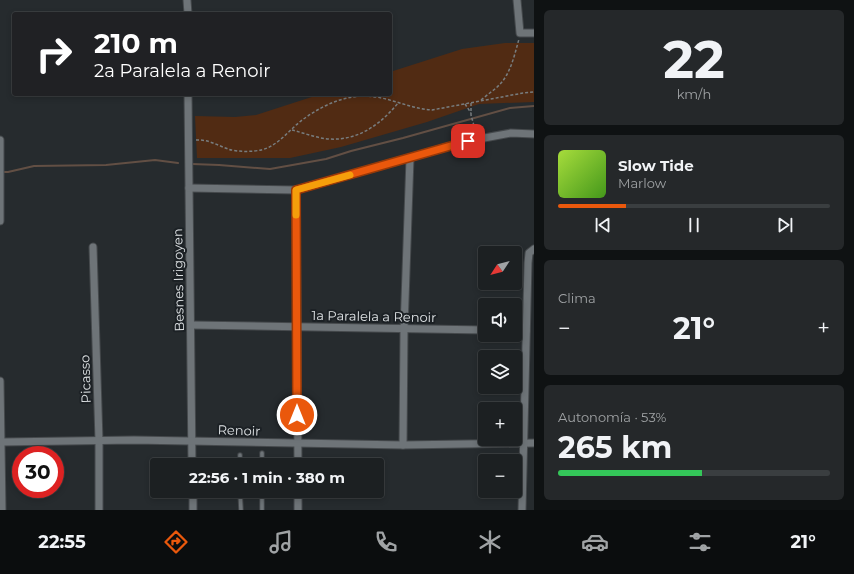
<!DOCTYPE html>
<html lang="es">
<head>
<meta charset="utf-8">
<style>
	body { margin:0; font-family:Montserrat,sans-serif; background:#25282a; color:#f1f3f6; height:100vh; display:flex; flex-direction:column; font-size:15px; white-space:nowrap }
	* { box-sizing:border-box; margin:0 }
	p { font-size:13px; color:#a0a3a5 }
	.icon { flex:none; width:22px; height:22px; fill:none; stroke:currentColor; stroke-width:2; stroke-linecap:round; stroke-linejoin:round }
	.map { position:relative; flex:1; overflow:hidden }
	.panel { display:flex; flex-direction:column; gap:10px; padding:10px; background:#0f1213; width:320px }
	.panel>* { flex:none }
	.banner { position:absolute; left:12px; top:12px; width:380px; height:84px; border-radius:4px; box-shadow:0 2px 6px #0003,0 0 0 1px #3a3e40; background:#202124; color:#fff; overflow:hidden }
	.needle { width:26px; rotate:234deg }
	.tools { position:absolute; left:478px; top:246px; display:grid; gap:8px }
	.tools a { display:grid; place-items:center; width:44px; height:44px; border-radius:4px; background:#1c2022; box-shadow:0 2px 6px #0003,0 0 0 1px #3a3e40; font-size:20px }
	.speed { position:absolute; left:12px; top:446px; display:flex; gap:8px; font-size:20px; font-weight:700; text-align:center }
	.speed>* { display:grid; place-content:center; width:52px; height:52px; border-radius:50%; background:#1c2022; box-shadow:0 2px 6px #0003,0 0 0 1px #3a3e40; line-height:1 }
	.speed .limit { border:6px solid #d22; background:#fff; color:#111 }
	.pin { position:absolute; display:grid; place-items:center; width:34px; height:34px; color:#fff; margin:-17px; border-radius:8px; box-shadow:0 2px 6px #0006 }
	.me { position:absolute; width:44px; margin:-22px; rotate:0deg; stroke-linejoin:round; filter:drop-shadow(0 0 3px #0008) }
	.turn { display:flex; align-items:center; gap:14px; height:84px; padding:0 16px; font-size:18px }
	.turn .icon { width:52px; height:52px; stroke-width:2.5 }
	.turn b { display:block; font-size:28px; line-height:34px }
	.big { font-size:30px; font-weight:700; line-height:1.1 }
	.panel .tile { flex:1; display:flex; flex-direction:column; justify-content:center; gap:6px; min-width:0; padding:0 14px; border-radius:6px; background:#25282a }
	.panel .dial { align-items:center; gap:0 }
	.dial b { font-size:52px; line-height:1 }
	.song { display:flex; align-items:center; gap:12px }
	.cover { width:48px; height:48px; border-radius:6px; background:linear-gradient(135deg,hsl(80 70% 55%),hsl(100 70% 35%)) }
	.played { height:4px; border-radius:2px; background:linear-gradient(90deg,#ea580c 25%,#3a3e40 25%) }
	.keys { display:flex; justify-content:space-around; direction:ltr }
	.heat { display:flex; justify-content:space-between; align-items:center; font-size:22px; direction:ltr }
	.charge { height:6px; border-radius:3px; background:linear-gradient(90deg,#34c759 53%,#3a3e40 0) }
	.trip { position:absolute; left:150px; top:458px; width:234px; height:40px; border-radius:4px; background:#1c2022; box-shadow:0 2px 6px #0003,0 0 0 1px #3a3e40; font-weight:700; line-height:40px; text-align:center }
	.menu { display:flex; height:64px; justify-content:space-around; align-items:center; background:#0b0d0e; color:#a0a3a5 }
	.menu .icon { width:28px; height:28px }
	.menu .selected { color:#ea580c }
	.menu b { font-size:18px; color:#f1f3f6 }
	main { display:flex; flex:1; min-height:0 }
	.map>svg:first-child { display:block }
	.green { fill:#512b13 }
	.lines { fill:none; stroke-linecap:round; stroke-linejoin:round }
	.stream { stroke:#624f44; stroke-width:2 }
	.service-casing { stroke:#45494c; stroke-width:5.5 }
	.minor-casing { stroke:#45494c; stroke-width:9 }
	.path { stroke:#787d7f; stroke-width:1.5; stroke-dasharray:3 2; stroke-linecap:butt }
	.service { stroke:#6e7478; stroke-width:3.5 }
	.minor { stroke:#6e7478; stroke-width:7 }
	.route-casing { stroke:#983908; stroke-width:10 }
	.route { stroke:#ea580c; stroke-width:7 }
	.slow { stroke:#f59e0b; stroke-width:7 }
	.labels { text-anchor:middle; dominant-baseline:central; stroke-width:4; stroke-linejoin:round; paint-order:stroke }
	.street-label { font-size:13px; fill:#dee2e4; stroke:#1c2125 }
</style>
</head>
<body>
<main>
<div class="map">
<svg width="534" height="510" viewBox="0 0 534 510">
	<rect width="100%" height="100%" fill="#262b2e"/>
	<!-- green -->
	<polygon class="green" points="505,43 534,43 534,102 479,104 427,122 341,147 290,158 197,158 195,116 235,117 256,115 321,94 390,94 390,72 462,49"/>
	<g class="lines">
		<!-- stream -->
		<g class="stream">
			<polyline points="192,164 219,165 270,169 326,159 351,151 403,138 510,108 534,106"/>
			<polyline points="3,172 8,172 34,166 106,165 155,160 178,163"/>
		</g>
		<defs>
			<g id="service">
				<polyline points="262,453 262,465"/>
				<polyline points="240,465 240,455"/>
				<polyline points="240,491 241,510"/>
				<polyline points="262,491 262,510"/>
				<polyline points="193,494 298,494"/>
			</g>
			<g id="minor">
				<polyline points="187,0 188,14"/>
				<polyline points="517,0 520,33 534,33"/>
				<polyline points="188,94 192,465"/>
				<polyline points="0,140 0,221"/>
				<polyline points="189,188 296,190 468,141 511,133 534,134"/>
				<polyline points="296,190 298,465"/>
				<polyline points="93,247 99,441 99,510"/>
				<polyline points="191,325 485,330"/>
				<polyline points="515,331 526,331"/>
				<polyline points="0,381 2,510"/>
				<polyline points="2,442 134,440 403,445 534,443"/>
				<polyline points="403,445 404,329 410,158"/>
				<polyline points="193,491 193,510"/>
				<polyline points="298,491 298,510"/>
				<polyline points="522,510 528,263 529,253 534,249"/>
			</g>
		</defs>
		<!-- service casing -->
		<use href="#service" class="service-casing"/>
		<!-- minor casing -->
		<use href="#minor" class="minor-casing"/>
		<!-- path -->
		<g class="path">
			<path d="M 481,100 C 488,94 496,89 501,83 C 511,72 515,53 519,39"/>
			<polyline points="471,103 471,115 476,133"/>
			<polyline points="465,104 471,113"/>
			<path d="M 292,130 C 304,133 316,138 329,139 C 358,141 381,124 398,103"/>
			<path d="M 196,140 C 207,139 217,145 228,149 C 237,152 251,152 261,150 C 279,146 290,128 305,118 C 326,103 350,93 376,97 C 395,100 413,109 432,110 L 523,93 L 534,92"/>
		</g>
		<!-- service -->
		<use href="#service" class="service"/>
		<!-- minor -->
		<use href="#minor" class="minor"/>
	</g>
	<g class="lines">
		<defs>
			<polyline id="route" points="297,415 296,190 468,141"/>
		</defs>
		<!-- route casing -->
		<use href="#route" class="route-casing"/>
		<!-- route -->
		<use href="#route" class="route"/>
		<!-- slow -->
		<polyline class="slow" points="296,215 296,190 350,175"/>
	</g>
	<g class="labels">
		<!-- street labels -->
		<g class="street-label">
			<text transform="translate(178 280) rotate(-91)">Besnes Irigoyen</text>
			<text transform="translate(374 316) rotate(1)">1a Paralela a Renoir</text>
			<text transform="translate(85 379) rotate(-92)">Picasso</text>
			<text transform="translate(239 430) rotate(2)">Renoir</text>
		</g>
	</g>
</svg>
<div class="tools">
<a><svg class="needle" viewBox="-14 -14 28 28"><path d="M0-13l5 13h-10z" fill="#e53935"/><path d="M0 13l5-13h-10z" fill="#a0a3a5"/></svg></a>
<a><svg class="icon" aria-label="sound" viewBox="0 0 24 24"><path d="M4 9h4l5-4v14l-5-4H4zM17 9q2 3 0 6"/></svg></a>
<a><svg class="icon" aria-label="layers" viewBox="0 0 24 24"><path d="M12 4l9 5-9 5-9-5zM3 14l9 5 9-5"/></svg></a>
<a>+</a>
<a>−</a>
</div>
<div class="speed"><div class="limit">30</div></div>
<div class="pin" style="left:468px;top:141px;background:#d93025"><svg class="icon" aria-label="arrive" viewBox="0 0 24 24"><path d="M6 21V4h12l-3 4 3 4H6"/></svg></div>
<svg class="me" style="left:297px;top:415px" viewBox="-20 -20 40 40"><circle r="17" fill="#ea580c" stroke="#fff" stroke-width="3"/><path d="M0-11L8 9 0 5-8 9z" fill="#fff"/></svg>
<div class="trip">22:56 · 1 min · 380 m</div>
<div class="banner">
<div class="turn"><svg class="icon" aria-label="right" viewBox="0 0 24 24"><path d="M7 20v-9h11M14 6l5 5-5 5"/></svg><div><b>210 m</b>2a Paralela a Renoir</div></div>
</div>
</div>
<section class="panel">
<div class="tile dial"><b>22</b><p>km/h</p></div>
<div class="tile">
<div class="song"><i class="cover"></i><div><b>Slow Tide</b><p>Marlow</p></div></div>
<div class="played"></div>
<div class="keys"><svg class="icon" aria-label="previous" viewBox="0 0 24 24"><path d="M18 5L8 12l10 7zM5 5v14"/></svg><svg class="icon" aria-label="pause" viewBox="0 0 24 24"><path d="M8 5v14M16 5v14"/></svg><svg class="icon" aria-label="next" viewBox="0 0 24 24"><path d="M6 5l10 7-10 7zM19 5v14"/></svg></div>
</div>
<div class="tile"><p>Clima</p>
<div class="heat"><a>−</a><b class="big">21°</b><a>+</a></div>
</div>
<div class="tile"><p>Autonomía · 53%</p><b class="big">265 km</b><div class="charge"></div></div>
</section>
</main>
<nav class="menu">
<b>22:55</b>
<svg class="icon selected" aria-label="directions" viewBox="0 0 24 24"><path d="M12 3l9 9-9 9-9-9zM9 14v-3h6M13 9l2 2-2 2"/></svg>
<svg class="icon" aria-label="music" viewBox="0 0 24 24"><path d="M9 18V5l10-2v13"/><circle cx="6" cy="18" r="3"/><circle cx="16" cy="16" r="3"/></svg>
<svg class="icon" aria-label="phone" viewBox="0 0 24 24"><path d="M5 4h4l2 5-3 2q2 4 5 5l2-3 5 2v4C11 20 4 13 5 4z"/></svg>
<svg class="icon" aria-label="climate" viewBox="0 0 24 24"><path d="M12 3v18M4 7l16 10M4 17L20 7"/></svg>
<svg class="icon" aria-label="car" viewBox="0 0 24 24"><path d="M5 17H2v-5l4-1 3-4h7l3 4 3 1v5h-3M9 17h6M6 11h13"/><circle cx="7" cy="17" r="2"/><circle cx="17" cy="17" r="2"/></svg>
<svg class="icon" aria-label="filters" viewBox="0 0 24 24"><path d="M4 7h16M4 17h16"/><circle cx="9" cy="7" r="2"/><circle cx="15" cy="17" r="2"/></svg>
<b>21°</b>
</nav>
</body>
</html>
